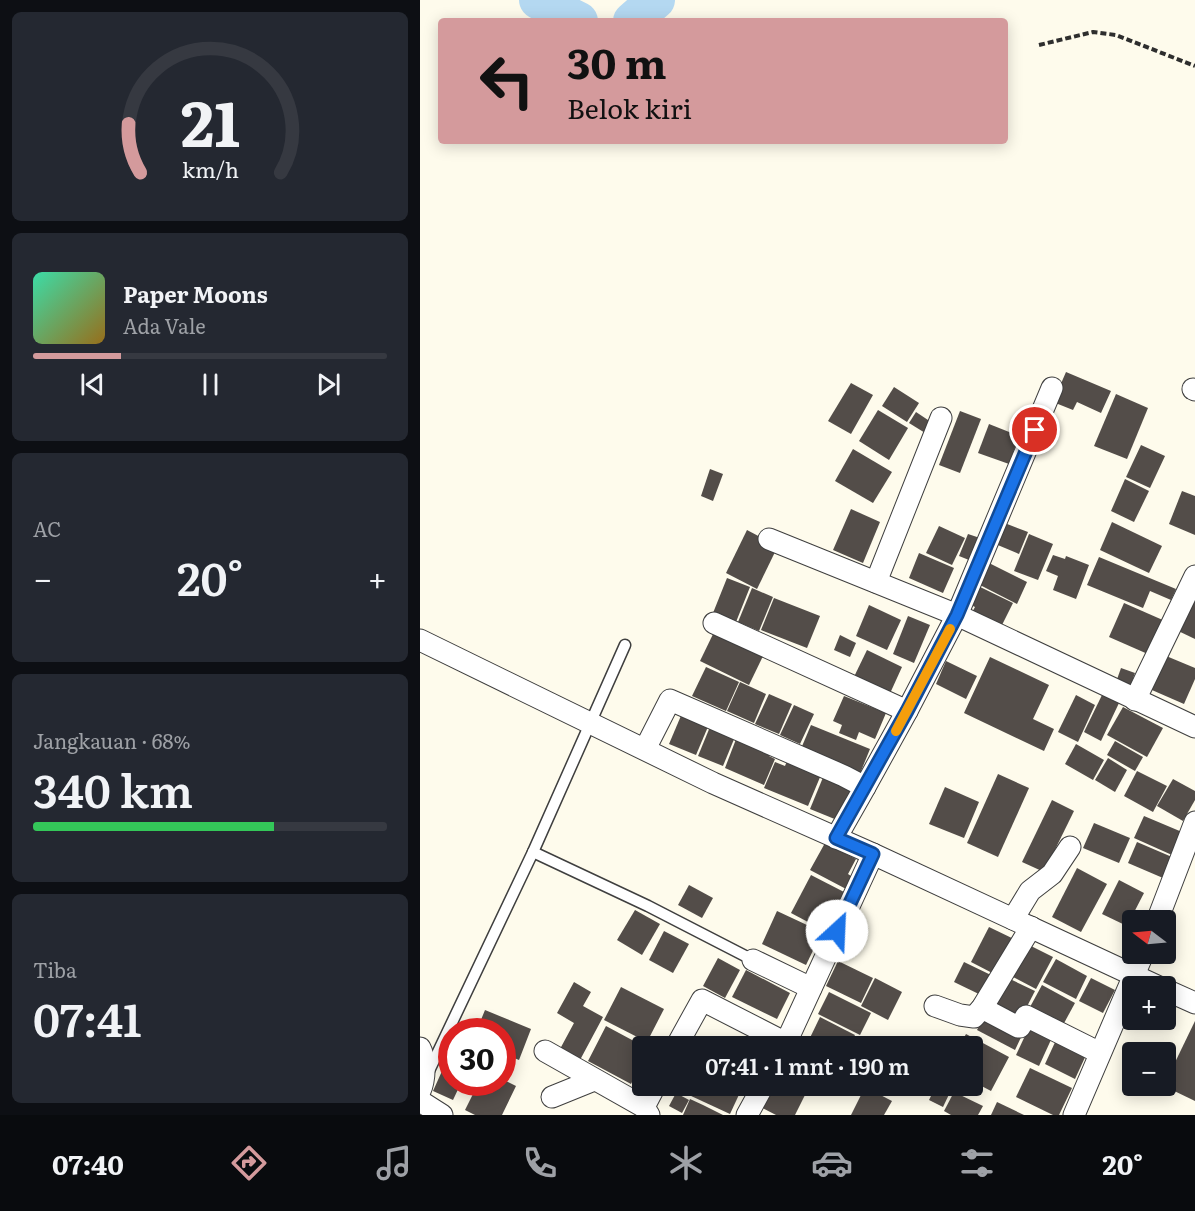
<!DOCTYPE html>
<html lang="id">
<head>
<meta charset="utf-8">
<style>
	body { margin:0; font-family:Literata,serif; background:#242831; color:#f1f3f6; height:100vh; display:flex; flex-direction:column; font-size:22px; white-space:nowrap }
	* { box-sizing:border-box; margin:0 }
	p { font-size:20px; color:#9ea1a6 }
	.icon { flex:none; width:33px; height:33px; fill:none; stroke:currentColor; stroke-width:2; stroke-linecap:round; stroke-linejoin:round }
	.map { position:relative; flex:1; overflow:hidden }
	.details { display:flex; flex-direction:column; gap:12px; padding:12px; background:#0d0f14; width:420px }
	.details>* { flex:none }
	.top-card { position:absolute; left:18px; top:18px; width:570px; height:126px; border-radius:6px; box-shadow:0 3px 15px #0003; background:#d49a9c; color:#111; overflow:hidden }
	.needle { width:39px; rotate:286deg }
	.controls { position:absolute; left:702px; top:910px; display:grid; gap:12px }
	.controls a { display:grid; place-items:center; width:54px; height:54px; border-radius:6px; background:#171b24; box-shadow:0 3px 15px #0003; font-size:30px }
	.speed { position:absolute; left:18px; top:1018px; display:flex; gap:12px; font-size:30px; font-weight:700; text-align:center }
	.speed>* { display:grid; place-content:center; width:78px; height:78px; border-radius:50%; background:#171b24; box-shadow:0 3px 15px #0003; line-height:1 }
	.speed .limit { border:9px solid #d22; background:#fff; color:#111 }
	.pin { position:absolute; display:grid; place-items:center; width:51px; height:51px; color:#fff; margin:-26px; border:3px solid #fff; border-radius:50%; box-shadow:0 2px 6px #0007 }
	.me { position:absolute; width:66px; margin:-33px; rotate:25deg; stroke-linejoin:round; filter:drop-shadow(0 0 4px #0008) }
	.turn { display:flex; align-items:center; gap:21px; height:126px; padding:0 30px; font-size:27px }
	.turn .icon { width:78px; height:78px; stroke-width:2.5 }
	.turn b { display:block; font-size:42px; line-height:51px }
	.big { font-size:45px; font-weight:600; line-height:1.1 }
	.details .tile { flex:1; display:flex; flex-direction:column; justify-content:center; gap:9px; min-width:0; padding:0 21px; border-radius:9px; background:#242831 }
	.details .dial { align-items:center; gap:0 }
	.dial svg { height:156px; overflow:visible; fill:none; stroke:#363941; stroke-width:7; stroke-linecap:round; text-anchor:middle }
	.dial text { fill:#f1f3f6; stroke:none }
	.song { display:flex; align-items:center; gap:18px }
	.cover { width:72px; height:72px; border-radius:9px; background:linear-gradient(135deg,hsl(160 70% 55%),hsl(40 70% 35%)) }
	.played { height:6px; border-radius:3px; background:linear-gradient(90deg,#d49a9c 25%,#363941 25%) }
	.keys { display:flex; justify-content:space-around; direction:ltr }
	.heat { display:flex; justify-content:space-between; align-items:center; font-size:33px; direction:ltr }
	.charge { height:9px; border-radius:4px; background:linear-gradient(90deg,#34c759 68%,#363941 0) }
	.trip { position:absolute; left:212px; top:1036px; width:351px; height:60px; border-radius:6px; background:#171b24; box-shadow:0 3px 15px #0003; font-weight:600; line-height:60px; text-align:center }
	.dock { display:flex; height:96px; justify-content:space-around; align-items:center; background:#090b0e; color:#9ea1a6 }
	.dock .icon { width:42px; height:42px }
	.dock .active { color:#d49a9c }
	.dock b { font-size:27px; color:#f1f3f6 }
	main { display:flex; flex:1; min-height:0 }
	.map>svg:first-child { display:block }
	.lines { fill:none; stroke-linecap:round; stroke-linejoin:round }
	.river { stroke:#b4d8f1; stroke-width:38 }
	.building { fill:#534d49 }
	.service-casing { stroke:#3f3f3f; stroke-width:13 }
	.minor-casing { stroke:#3f3f3f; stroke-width:23 }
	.path { stroke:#2e2e2e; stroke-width:4; stroke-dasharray:6 3; stroke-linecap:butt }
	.service { stroke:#fff; stroke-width:10 }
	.minor { stroke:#fff; stroke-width:21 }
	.route-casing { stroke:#114b97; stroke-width:15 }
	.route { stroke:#1a73e8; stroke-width:10 }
	.slow { stroke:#f59e0b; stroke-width:10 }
</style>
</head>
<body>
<main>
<section class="details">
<div class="tile dial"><svg viewBox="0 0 100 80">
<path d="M14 69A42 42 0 1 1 86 69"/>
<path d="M14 69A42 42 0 0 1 8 44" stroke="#d49a9c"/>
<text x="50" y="56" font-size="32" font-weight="700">21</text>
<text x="50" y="72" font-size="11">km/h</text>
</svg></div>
<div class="tile">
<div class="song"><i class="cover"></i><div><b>Paper Moons</b><p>Ada Vale</p></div></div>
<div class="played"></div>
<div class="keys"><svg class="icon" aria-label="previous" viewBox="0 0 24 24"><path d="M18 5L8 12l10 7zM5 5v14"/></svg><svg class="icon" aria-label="pause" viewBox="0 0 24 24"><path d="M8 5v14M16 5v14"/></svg><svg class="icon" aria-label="next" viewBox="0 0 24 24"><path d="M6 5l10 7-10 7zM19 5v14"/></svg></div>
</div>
<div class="tile"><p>AC</p>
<div class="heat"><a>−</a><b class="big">20°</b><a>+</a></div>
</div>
<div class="tile"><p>Jangkauan · 68%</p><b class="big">340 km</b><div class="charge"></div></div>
<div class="tile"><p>Tiba</p><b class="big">07:41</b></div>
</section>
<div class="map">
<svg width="775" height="1115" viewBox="0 0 775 1115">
	<rect width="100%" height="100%" fill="#fefbec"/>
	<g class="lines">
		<!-- river -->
		<g class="river">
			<polyline points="118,0 159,21"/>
			<polyline points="212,21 236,0"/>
		</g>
	</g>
	<!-- building -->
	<g class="building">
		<polygon points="646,372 691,391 681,413 657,402 653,410 633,402"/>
		<polygon points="431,383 453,395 431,434 408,421"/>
		<polygon points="474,387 499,403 487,422 462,406"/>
		<polygon points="696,394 728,408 707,459 674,446"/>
		<polygon points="458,410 488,428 469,460 439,441"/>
		<polygon points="540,411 561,419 540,473 519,465"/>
		<polygon points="496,412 517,426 510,436 489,423"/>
		<polygon points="569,424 599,436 589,464 558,453"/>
		<polygon points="721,445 745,456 730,488 706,477"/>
		<polygon points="433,449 472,472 453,503 415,481"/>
		<polygon points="290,469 303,474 293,501 281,496"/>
		<polygon points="705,479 729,491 714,522 691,511"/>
		<polygon points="762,491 775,496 775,535 749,524"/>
		<polygon points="431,509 460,522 443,563 413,550"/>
		<polygon points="582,522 608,532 599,554 573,543"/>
		<polygon points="692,522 742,546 729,573 680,550"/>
		<polygon points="519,526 545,538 532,565 506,553"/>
		<polygon points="327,530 348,541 356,550 337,589 306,573"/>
		<polygon points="548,534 563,539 554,562 539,556"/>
		<polygon points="609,534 633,544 618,580 594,571"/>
		<polygon points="499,553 534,568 523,593 489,578"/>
		<polygon points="633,555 645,559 646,556 669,565 656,599 633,590 638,576 626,571"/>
		<polygon points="679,557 756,589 751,600 730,591 723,608 667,585"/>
		<polygon points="569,563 607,582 597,604 558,584"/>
		<polygon points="307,578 330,587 316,622 293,613"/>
		<polygon points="554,584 593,603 579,631 550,616 555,607 545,602"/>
		<polygon points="332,588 353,597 339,631 318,622"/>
		<polygon points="775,591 775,639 752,628"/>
		<polygon points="354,598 400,616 387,648 341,630"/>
		<polygon points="704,603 745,621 730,655 689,637"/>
		<polygon points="449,605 481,620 467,650 436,636"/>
		<polygon points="488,616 510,625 494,663 473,654"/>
		<polygon points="295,630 344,654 329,685 280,661"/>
		<polygon points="420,635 436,643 430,657 414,650"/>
		<polygon points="447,650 482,667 467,700 431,683"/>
		<polygon points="739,653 775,668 775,679 764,704 725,687"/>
		<polygon points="570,657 629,685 613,719 634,729 624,751 544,713"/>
		<polygon points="526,661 557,676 546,699 516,684"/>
		<polygon points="286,667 319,682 306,711 272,696"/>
		<polygon points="701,668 715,673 709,690 695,685"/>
		<polygon points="320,682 346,694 334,723 307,711"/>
		<polygon points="349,694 372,704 359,734 335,724"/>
		<polygon points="656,695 675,705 658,742 638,732"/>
		<polygon points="682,695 699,703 681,741 664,732"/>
		<polygon points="424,696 466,713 455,739 439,732 436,740 419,733 422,725 413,721"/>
		<polygon points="374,705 394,714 380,744 360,735"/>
		<polygon points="703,707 743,728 727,757 687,735"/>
		<polygon points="263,711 290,722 276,755 249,744"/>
		<polygon points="292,722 317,732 303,766 278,756"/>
		<polygon points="391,725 450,749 439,776 380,751"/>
		<polygon points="318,734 352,748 349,756 355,759 344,785 305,768"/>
		<polygon points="695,741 723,757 715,771 687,755"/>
		<polygon points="656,744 684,760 673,780 645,764"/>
		<polygon points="369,756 403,770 388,806 344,788 355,762 365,766"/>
		<polygon points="688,758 707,770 695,792 675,780"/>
		<polygon points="717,771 747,786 733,812 704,796"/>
		<polygon points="578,774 609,788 578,857 547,843"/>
		<polygon points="404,775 436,788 422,822 390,809"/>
		<polygon points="753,779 775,791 775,800 763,821 737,806"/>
		<polygon points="525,787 559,802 544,838 509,824"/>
		<polygon points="632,800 654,811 624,872 602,862"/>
		<polygon points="724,816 762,832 752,855 714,838"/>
		<polygon points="674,823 710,838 699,863 663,848"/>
		<polygon points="717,842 752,857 743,878 708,863"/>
		<polygon points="405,843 436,859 428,874 434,878 428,890 390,870"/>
		<polygon points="657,868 687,884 661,932 632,917"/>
		<polygon points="391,875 424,892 403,930 371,913"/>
		<polygon points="699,880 724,893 707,926 682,914"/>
		<polygon points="269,885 293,898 282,918 258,905"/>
		<polygon points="215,910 240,924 222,955 197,940"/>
		<polygon points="357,911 402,932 386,965 342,944"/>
		<polygon points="569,927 598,941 580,977 551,962"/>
		<polygon points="244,931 269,944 253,973 229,960"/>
		<polygon points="609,945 633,957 616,989 593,977"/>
		<polygon points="298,958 320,970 305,998 283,986"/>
		<polygon points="636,959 667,976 656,999 623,982"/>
		<polygon points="418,961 453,978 441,1003 406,986"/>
		<polygon points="544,962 575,977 565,997 534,982"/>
		<polygon points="326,970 370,993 357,1019 312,997"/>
		<polygon points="455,978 482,992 468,1020 441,1006"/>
		<polygon points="671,978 695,990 683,1013 659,1001"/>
		<polygon points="590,979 615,991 600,1020 575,1007"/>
		<polygon points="154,982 171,992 163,1006 183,1017 160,1060 140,1049 154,1023 137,1013"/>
		<polygon points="622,985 655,1003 643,1025 610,1007"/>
		<polygon points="201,987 244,1009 227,1042 184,1020"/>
		<polygon points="409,992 451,1013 440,1035 398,1014"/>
		<polygon points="65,1010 111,1029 99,1060 82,1053 82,1032 56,1032"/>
		<polygon points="565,1015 603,1033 595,1050 557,1030"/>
		<polygon points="400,1017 435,1035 429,1047 394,1047 387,1044"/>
		<polygon points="612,1021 635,1031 619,1066 596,1055"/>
		<polygon points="775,1021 775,1101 746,1087 746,1081"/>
		<polygon points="186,1026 225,1047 222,1047 222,1063 211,1084 168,1061"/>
		<polygon points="546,1034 589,1057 571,1091 552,1081 552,1047 539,1047"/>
		<polygon points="637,1038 667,1053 655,1079 625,1064"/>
		<polygon points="295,1040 311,1047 292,1047"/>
		<polygon points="27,1060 32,1062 32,1083 41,1083 33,1100 13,1091"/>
		<polygon points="610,1068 652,1088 639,1115 633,1115 596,1097"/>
		<polygon points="82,1079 96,1086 82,1115 55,1115 45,1110 54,1092 48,1089 51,1083 82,1083"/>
		<polygon points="258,1086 323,1086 310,1114 256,1089"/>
		<polygon points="346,1086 372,1086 386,1093 375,1115 356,1115 337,1105"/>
		<polygon points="392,1086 411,1086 407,1094"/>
		<polygon points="516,1086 533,1086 523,1107 509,1100"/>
		<polygon points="445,1087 472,1101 464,1115 431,1115"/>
		<polygon points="534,1092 563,1106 558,1115 531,1115 524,1111"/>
		<polygon points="256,1093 269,1100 262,1113 249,1106"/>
		<polygon points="270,1099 283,1105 303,1115 263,1115"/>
		<polygon points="577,1102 604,1115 571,1115"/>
	</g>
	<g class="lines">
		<defs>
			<g id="service">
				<polyline points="113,852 228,906 333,960"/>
				<polyline points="8,1073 113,852 205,645"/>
			</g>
			<g id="minor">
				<polyline points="773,389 775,390"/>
				<polyline points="349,539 537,615 775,727"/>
				<polyline points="456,582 521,418"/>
				<polyline points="294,623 487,711 537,615 632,388"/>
				<polyline points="0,640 293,783 453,854 739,987"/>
				<polyline points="715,700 775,576"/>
				<polyline points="225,749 250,700 424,776 445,787 416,838"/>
				<polyline points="445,787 487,711"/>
				<polyline points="593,919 610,891 632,874 650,847"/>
				<polyline points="737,921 775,822"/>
				<polyline points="333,960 391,988"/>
				<polyline points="746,990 775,1003"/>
				<polyline points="515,1006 540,1015 554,1017 562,1008 611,927"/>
				<polyline points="562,1008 598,1027 600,1027 606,1016 680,1053"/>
				<polyline points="256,1047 282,1000 366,1043"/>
				<polyline points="364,1047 453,854"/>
				<path d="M 0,1048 C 6,1059 5,1080 0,1091"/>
				<polyline points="125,1051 224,1107 229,1115"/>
				<polyline points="132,1097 174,1080"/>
				<polyline points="0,1101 22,1115"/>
				<polyline points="224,1107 235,1086"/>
				<polyline points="327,1115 343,1086"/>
				<polyline points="654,1115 723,954"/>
			</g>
		</defs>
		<!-- service casing -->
		<use href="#service" class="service-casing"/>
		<!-- minor casing -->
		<use href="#minor" class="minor-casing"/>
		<!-- path -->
		<polyline class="path" points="619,45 673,32 696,35 775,66"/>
		<!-- service -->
		<use href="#service" class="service"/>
		<!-- minor -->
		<use href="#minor" class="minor"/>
	</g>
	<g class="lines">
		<defs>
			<polyline id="route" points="417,931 453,854 416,838 487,711 537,615 615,430"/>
		</defs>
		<!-- route casing -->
		<use href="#route" class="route-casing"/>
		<!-- route -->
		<use href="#route" class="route"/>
		<!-- slow -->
		<polyline class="slow" points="476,731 530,629"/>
	</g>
</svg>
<div class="controls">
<a><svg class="needle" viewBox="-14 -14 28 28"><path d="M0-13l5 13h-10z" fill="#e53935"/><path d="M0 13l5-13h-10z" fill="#9ea1a6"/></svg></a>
<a>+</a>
<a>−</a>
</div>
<div class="speed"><div class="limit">30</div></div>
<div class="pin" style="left:615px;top:430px;background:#d93025"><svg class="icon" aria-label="arrive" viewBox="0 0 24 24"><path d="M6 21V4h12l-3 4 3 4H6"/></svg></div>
<svg class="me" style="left:417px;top:931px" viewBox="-20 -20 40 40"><circle r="19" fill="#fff"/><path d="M0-13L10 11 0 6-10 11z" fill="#1a73e8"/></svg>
<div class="trip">07:41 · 1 mnt · 190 m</div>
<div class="top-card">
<div class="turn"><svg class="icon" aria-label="left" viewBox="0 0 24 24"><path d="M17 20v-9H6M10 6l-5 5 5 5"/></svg><div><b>30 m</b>Belok kiri</div></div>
</div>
</div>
</main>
<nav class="dock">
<b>07:40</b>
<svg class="icon active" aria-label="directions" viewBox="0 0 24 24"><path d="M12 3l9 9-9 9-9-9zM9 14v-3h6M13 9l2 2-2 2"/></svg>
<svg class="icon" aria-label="music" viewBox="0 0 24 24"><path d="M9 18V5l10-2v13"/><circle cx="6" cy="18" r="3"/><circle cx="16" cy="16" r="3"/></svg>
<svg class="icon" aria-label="phone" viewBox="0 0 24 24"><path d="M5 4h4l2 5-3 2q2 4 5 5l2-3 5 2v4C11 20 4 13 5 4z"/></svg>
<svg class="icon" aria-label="climate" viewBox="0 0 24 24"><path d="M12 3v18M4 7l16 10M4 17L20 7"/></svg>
<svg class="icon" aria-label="car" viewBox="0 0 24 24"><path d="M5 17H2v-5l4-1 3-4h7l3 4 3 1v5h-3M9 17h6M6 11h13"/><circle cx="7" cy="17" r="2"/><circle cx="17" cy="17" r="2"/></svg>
<svg class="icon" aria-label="filters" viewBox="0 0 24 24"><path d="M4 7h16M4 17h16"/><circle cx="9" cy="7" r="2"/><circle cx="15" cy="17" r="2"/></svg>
<b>20°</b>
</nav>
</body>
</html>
